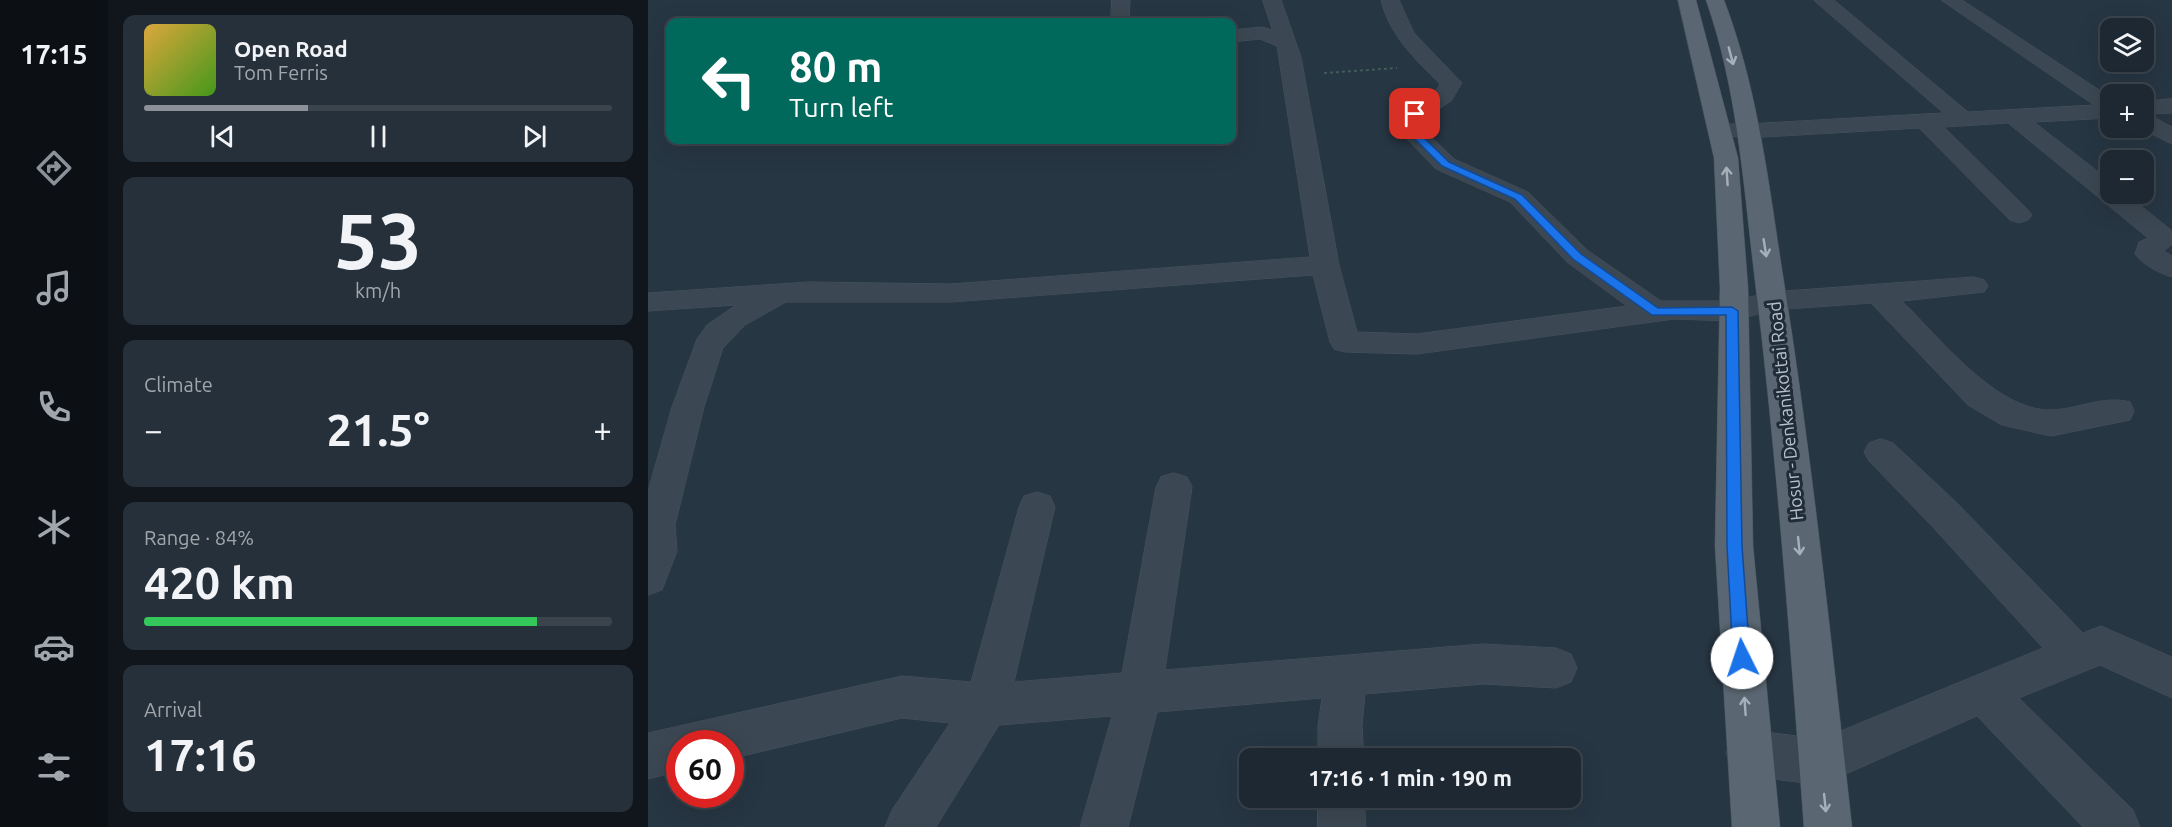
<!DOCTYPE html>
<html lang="en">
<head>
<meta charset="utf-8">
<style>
	body { margin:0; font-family:Ubuntu,sans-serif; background:#25303a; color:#f1f3f6; height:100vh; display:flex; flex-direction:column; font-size:22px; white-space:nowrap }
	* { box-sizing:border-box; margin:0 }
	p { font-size:20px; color:#a0a6ac }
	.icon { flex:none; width:33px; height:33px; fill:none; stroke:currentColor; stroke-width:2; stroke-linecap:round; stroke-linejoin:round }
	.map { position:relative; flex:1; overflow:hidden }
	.details { display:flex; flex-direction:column; gap:15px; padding:15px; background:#10161c; width:540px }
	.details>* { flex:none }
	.guide { position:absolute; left:18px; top:18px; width:570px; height:126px; border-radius:12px; box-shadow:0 6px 24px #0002,0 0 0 2px #3b444d; background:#00695c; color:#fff; overflow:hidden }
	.fabs { position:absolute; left:1452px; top:18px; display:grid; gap:12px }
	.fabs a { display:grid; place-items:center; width:54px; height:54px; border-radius:12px; background:#1d2832; box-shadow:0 6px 24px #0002,0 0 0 2px #3b444d; font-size:30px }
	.speed { position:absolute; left:18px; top:730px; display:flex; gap:12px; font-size:30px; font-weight:700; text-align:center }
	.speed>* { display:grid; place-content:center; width:78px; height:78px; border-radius:50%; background:#1d2832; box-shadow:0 6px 24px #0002,0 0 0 2px #3b444d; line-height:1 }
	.speed .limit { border:9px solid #d22; background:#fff; color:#111 }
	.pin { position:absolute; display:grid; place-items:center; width:51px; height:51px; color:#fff; margin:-26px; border-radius:12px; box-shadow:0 3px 9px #0006 }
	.me { position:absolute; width:66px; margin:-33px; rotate:356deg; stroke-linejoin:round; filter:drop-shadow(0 0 4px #0008) }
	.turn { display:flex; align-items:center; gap:21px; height:126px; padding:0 24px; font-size:27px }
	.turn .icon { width:78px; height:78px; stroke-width:2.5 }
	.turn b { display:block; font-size:42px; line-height:51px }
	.big { font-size:45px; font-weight:700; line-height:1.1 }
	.details .widget { flex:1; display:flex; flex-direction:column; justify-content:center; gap:9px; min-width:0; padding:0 21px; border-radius:12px; background:#25303a }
	.details .dial { align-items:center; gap:0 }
	.dial b { font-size:78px; line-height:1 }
	.song { display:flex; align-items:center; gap:18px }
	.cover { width:72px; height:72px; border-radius:9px; background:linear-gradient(135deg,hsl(40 70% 55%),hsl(100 70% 35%)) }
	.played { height:6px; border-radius:3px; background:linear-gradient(90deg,#8c9099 35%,#3b444d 35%) }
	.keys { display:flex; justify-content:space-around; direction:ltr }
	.heat { display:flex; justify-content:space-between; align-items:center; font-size:33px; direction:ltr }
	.charge { height:9px; border-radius:4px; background:linear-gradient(90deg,#34c759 84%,#3b444d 0) }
	.trip { position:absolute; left:591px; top:748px; width:342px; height:60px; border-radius:12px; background:#1d2832; box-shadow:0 6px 24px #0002,0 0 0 2px #3b444d; font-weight:700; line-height:60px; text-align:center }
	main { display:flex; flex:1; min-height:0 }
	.menu { display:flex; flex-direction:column; width:108px; justify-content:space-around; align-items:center; background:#0c1014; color:#a0a6ac }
	.menu .icon { width:42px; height:42px }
	.menu .active { color:#8c9099 }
	.menu b { font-size:27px; color:#f1f3f6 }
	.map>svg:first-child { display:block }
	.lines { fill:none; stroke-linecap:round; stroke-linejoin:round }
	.street-casing { stroke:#48535f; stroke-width:1 }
	.primary-casing { stroke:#48535f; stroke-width:1 }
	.path { stroke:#425b5a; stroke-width:2; stroke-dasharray:3 3; stroke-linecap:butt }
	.street { fill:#3b4752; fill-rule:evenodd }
	.primary { fill:#5a6772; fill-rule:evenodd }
	.oneway { stroke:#a6b0ba }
	.route { fill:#1a73e8; stroke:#114b97; stroke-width:1.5 }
	.labels { text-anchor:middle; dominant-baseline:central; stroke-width:6; stroke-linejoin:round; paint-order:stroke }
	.street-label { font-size:18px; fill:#b9c2cc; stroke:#202c38 }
</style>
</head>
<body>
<main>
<nav class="menu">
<b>17:15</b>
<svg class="icon active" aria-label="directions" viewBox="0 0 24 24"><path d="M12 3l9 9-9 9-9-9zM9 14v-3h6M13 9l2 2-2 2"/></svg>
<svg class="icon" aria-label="music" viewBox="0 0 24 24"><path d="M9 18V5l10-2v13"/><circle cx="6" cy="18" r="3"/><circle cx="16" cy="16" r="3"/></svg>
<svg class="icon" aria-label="phone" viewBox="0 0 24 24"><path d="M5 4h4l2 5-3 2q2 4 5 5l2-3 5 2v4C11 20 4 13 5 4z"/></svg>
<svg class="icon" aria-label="climate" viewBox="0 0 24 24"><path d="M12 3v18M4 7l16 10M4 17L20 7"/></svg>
<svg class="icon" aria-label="car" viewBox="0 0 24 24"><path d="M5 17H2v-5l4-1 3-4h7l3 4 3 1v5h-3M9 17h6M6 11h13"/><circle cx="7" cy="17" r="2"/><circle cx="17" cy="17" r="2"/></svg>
<svg class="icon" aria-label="filters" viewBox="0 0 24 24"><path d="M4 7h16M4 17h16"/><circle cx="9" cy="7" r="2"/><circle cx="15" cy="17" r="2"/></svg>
</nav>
<section class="details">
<div class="widget">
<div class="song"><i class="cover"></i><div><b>Open Road</b><p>Tom Ferris</p></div></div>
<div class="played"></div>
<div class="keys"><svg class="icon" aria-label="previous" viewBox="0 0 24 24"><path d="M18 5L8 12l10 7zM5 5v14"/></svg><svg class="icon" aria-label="pause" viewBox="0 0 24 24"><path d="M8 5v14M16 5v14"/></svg><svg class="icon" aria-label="next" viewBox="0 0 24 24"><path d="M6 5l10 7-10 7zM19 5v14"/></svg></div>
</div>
<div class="widget dial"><b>53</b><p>km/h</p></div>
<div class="widget"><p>Climate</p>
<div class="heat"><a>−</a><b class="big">21.5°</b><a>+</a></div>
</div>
<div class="widget"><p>Range · 84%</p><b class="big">420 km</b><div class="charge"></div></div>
<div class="widget"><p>Arrival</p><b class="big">17:16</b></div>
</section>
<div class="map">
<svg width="1524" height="827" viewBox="0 0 1524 827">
	<rect width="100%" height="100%" fill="#273643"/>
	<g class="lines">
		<defs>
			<g id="street">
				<polygon points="464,0 482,0 481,22 463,22"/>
				<path d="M 615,0 L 633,0 L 653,57 L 691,265 L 709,332 L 769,334 L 979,306 L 919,262 L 862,202 L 788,169 L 759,139 L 756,134 L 756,114 L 787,92 L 792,84 C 766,58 742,36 733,0 L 751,0 L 766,33 L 814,83 L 803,101 L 778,117 L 778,132 L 806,159 L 880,192 L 939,250 L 1013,301 L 1084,301 L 1125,292 L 1326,277 L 1336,280 L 1340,286 L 1336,292 L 1254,301 C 1291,337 1349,412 1404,410 C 1430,409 1456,395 1482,402 L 1486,411 L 1482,420 L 1403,436 L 1354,425 L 1320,405 L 1223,303 L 1125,310 L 1084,321 L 1026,319 L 769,354 L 697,352 L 686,349 L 682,342 L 665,275 L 303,302 L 138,302 L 97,325 L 75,348 L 56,407 L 27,525 L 29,551 L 14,590 L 0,595 L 0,491 L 24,407 L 49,339 L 59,325 L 88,305 L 0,311 L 0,293 L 161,282 L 303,284 L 662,257 L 629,46 L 612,39 L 584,42 L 584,30 L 614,27 L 624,30 Z"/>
				<path d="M 1166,0 L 1186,0 L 1320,112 L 1446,105 L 1293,0 L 1314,0 L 1462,97 L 1462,118 L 1386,122 L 1462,181 L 1462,194 L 1478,194 L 1523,230 L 1524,244 L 1516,251 L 1524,256 L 1524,277 C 1511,273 1495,265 1487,254 L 1491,242 L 1500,238 L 1360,123 L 1296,127 L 1380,210 L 1384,215 L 1380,220 L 1371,223 L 1362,220 L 1271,128 L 1099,138 L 1064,134 L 1061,129 L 1064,124 L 1099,124 L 1295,113 Z"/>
				<polygon points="1524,99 1524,113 1500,114 1524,127 1524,144 1492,128 1496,128 1496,102"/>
				<polygon points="1233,439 1245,443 1308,502 1435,633 1453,626 1524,657 1524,698 1452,665 1371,698 1485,810 1492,827 1435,827 1329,716 1173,785 1101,776 1085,769 1078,753 1085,737 1101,730 1173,739 1395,648 1282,524 1221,461 1216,452 1221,443"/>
				<polygon points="526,473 539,477 544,487 517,670 835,644 908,648 923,654 929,668 923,682 908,688 835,684 717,694 714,726 716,759 670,759 670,726 674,698 509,712 480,827 432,827 464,716 351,725 288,827 237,827 244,810 302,723 254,718 82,759 82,744 32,744 32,771 0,779 0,733 254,676 323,682 371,507 376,496 389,492 402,496 407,507 366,682 474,673 508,487 513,477"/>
				<polygon points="670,798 716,798 718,827 670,827"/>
			</g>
			<g id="primary">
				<polygon points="1030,0 1048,0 1090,158 1100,288 1105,546 1132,827 1084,827 1067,546 1072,288 1066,158"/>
				<path d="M 1058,0 L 1076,0 C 1109,87 1120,178 1134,270 C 1164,455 1183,641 1204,827 L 1156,827 C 1142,642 1129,456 1106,272 C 1095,180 1089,88 1058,0 Z"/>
			</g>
		</defs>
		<!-- street casing -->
		<use href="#street" class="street-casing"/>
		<!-- primary casing -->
		<use href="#primary" class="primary-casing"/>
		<!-- path -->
		<polyline class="path" points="676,73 749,68"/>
		<!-- street -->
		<use href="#street" class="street"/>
		<!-- primary -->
		<use href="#primary" class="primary"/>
	</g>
	<!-- one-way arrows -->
	<defs><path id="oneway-shaft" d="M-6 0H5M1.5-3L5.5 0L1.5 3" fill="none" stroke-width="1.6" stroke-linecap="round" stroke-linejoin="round" transform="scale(1.5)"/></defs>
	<g class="oneway">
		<use href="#oneway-shaft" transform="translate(1083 56) rotate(75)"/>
		<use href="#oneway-shaft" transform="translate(1079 176) rotate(-94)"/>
		<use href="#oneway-shaft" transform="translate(1117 248) rotate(81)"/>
		<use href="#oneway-shaft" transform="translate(1151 546) rotate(84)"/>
		<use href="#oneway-shaft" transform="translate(1097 706) rotate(-94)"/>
		<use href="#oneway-shaft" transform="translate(1177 803) rotate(84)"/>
	</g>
	<!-- route -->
	<polygon class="route" points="764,112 772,114 772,134 801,162 874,195 933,254 1010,308 1084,307 1090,311 1094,546 1102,658 1100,664 1094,666 1088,664 1085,658 1079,546 1078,315 1004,315 925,259 867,199 794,166 762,134"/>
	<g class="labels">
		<!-- street labels -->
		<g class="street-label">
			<text transform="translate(1137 411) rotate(-96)">Hosur - Denkanikottai Road</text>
		</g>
	</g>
</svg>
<div class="fabs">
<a><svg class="icon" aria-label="layers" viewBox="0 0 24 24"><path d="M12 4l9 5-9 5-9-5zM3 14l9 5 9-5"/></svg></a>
<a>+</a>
<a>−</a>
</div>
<div class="speed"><div class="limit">60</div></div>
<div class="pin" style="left:767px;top:114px;background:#d93025"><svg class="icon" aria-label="arrive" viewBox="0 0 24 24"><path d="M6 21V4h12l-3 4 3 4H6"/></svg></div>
<svg class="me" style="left:1094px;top:658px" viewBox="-20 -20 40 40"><circle r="19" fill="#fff"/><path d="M0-13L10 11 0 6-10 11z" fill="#1a73e8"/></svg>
<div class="trip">17:16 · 1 min · 190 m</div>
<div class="guide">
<div class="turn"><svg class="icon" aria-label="left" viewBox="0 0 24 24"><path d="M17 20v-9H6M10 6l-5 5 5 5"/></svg><div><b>80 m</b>Turn left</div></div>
</div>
</div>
</main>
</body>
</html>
